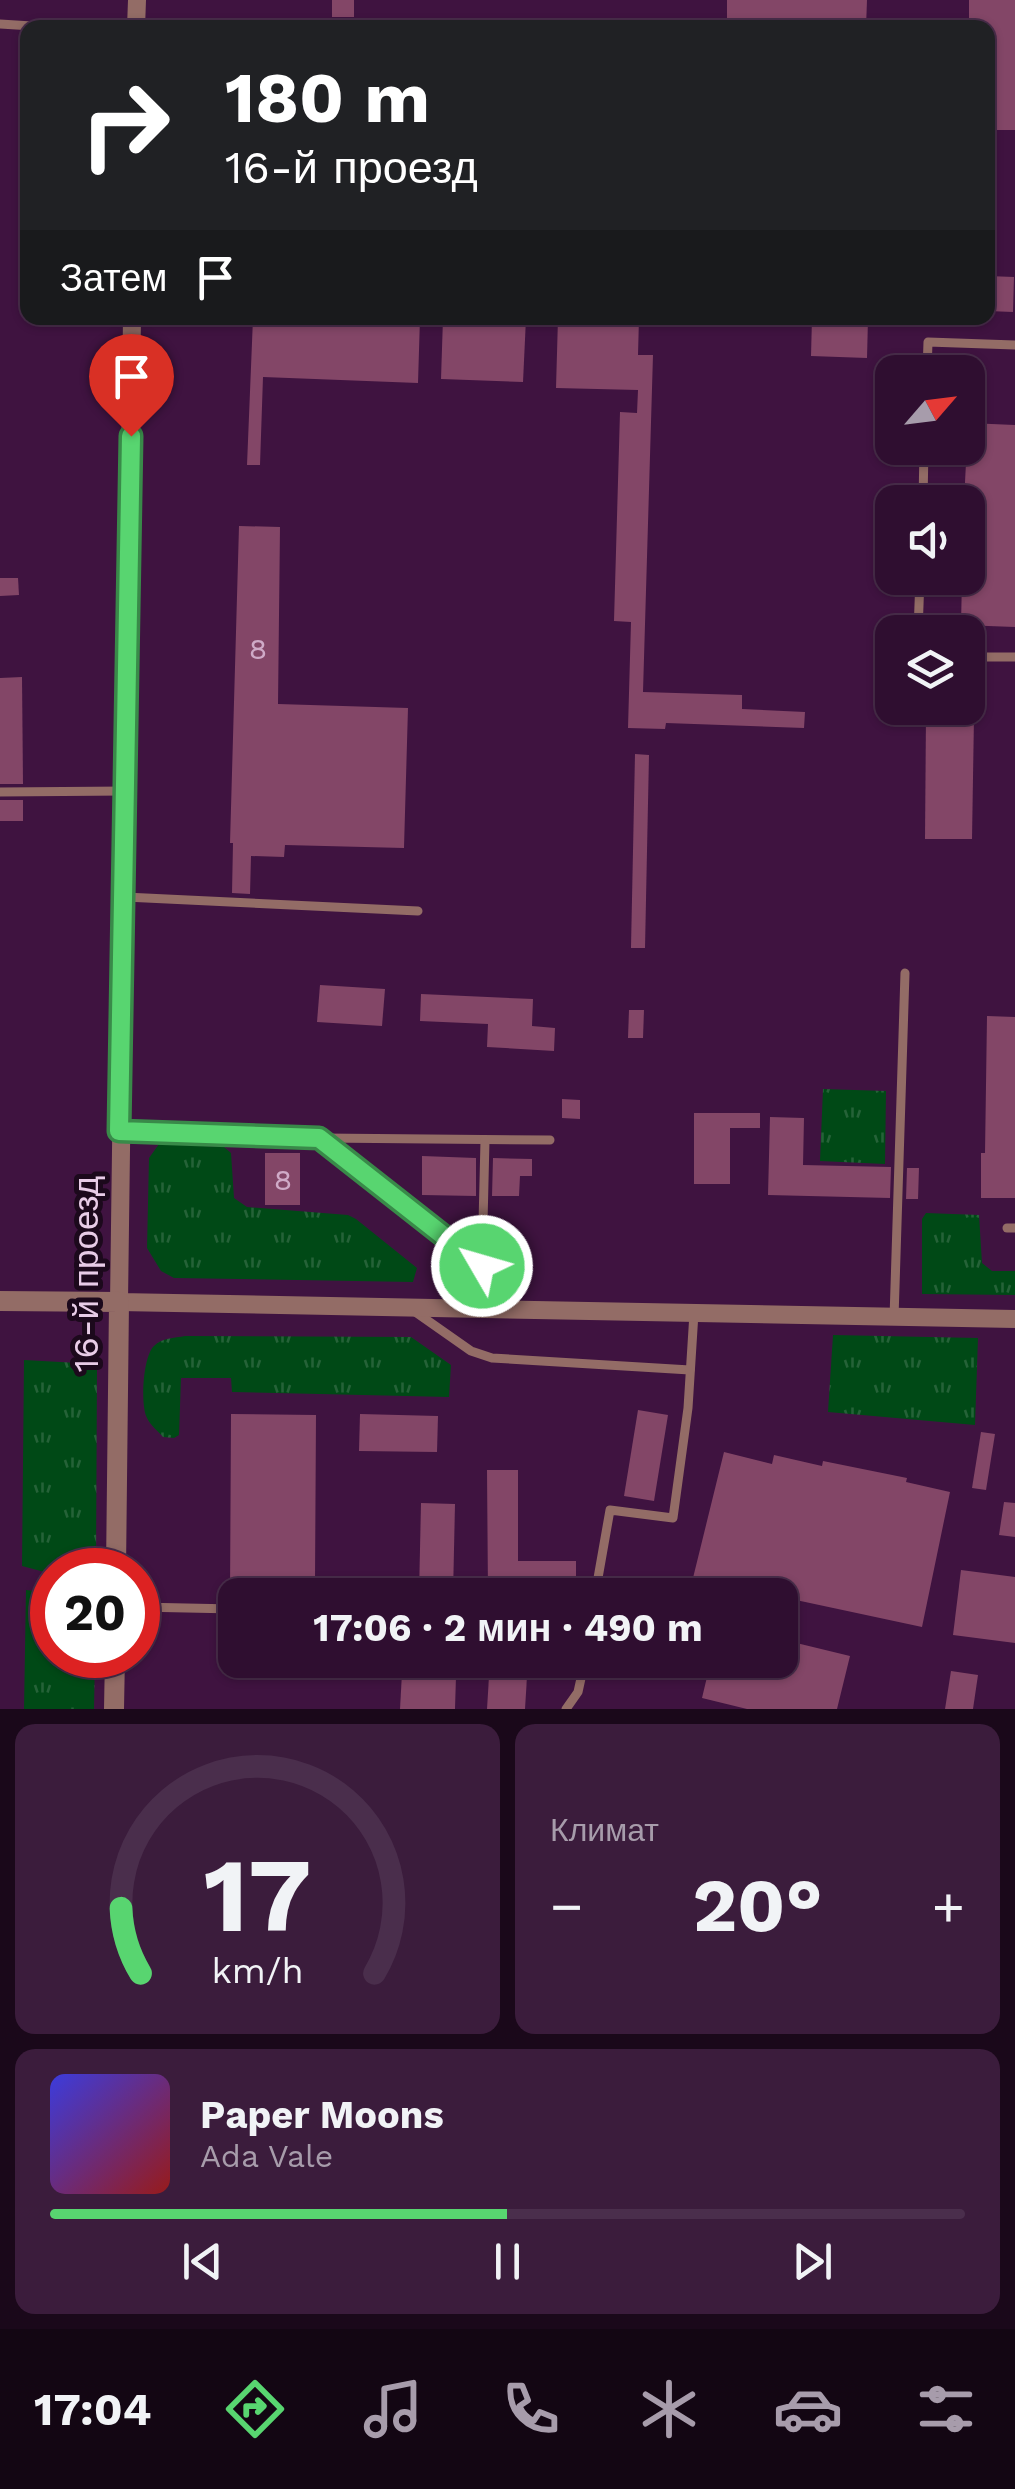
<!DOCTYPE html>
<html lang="ru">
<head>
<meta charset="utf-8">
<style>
	body { margin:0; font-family:"Work Sans",sans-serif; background:#3b1c3c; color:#f1f3f6; height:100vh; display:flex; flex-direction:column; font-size:38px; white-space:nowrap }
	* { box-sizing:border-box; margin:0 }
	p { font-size:32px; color:#a79cab }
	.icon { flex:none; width:55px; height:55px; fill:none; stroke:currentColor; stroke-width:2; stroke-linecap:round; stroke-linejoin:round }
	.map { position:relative; height:1709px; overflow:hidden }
	.sheet { display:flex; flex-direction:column; gap:15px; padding:15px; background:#1a081a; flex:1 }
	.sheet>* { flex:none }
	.hud { position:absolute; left:20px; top:20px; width:975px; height:305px; border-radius:20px; box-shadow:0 2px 8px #0004,0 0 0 2px #4a2e4c; background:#202124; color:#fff; overflow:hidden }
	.needle { width:65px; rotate:62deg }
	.buttons { position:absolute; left:875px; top:355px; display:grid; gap:20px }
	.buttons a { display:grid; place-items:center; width:110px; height:110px; border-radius:20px; background:#2f0e30; box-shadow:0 2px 8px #0004,0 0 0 2px #4a2e4c; font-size:50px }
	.speed { position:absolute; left:30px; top:1548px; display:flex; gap:20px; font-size:50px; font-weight:700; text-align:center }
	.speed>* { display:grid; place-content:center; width:130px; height:130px; border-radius:50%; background:#2f0e30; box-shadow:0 2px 8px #0004,0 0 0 2px #4a2e4c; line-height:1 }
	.speed .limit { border:15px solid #d22; background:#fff; color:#111 }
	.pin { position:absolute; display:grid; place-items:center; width:85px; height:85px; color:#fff; margin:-102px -42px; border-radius:50% 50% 50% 0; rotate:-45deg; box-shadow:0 0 10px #0007 }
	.pin .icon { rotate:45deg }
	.me { position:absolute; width:110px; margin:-55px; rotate:308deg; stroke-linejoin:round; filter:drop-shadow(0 0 8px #0008) }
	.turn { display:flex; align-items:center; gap:35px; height:210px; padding:0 40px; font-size:45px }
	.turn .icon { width:130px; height:130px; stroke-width:2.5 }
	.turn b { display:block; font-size:70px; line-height:85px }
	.then { display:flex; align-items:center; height:95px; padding:0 40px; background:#0003; gap:20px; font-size:38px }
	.big { font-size:75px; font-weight:700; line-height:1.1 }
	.sheet .card { flex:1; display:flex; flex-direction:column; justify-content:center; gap:15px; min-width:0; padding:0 35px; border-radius:20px; background:#3b1c3c }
	.sheet .dial { align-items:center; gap:0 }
	.dial svg { height:260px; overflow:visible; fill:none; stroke:#4a2e4c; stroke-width:7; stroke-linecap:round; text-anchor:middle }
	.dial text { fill:#f1f3f6; stroke:none }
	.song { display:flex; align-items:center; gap:30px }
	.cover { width:120px; height:120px; border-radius:15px; background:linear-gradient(135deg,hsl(240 70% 55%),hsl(0 70% 35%)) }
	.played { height:10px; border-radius:5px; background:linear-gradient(90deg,#58d570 50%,#4a2e4c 50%) }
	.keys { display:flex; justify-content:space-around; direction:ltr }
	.heat { display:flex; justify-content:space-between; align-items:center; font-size:55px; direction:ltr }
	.sheet .tiles { flex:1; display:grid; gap:15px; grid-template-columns:1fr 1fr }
	.card:last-child { grid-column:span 2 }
	.trip { position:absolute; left:218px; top:1578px; width:580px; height:100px; border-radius:20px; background:#2f0e30; box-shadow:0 2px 8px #0004,0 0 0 2px #4a2e4c; font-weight:700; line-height:100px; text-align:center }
	.tabs { display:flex; height:160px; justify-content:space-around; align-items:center; background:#130613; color:#a79cab }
	.tabs .icon { width:70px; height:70px }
	.tabs .selected { color:#58d570 }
	.tabs b { font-size:45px; color:#f1f3f6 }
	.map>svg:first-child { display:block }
	.grass { fill:url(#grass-tufts) }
	.building { fill:#834667 }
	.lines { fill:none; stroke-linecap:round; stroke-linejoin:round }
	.service { stroke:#936c66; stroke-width:9 }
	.minor { stroke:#936c66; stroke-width:18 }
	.tertiary { stroke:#936c66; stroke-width:20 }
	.route-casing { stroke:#398a49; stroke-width:25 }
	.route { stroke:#58d570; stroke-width:18 }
	.labels { text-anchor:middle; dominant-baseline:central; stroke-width:10; stroke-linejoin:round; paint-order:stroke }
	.number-label { font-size:30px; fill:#cfaac7 }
	.street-label { font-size:35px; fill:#e8cce7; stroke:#1c091c }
</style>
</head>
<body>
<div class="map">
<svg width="1015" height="1709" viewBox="0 0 1015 1709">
	<defs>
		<pattern id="grass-tufts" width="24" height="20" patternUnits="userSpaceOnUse" patternTransform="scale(2.5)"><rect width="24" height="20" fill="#004916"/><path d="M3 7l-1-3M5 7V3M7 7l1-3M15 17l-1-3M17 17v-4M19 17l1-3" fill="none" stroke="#256238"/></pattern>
	</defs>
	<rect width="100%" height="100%" fill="#3f1340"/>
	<!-- grass -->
	<g class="grass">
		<polygon points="823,1089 886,1091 885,1164 820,1161"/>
		<polygon points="159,1144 224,1147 231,1153 234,1198 247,1207 348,1215 356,1219 417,1268 413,1282 174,1278 161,1271 147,1248 149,1158"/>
		<polygon points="926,1213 979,1215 982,1263 992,1271 1015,1271 1015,1295 922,1294 922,1219"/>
		<polygon points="833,1335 978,1338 975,1425 828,1412"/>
		<path d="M 185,1336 L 411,1337 L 451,1365 L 449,1397 L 232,1392 L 231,1378 L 181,1378 L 179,1435 L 174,1438 L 163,1437 C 158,1431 150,1425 147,1418 C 140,1405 143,1356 154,1346 C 162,1338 174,1338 185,1336 Z"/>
		<polygon points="24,1360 97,1364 96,1570 52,1570 52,1574 22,1566"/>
		<polygon points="26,1590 52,1593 52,1655 95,1655 94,1709 24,1709"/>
	</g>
	<!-- building -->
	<g class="building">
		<rect x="332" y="0" width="22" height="17"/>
		<polygon points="727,0 867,0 866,28 727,28"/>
		<polygon points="969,0 1015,0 1015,130 988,130 988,28 969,28"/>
		<polygon points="988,276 1014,277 1013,312 988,311"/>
		<polygon points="253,318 420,318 418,383 263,377 260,465 247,465"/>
		<polygon points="443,318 526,318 523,382 441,379"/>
		<polygon points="558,318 639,318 638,355 653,355 643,692 742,695 742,709 805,712 804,728 666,723 665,729 628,728 631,622 614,621 620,412 637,413 638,390 556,388"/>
		<polygon points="812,318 868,319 867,358 811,356"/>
		<polygon points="968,423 1015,425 1015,627 961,625 962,578 968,578 968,502 964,502"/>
		<polygon points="239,526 280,527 278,704 408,708 404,848 285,845 284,857 251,856 250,894 232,893 233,843 230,843"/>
		<polygon points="0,578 18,578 19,595 0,596"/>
		<polygon points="22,677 23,784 0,784 0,678"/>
		<polygon points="926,715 974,716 972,839 925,839"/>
		<polygon points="635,754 649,755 645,948 631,948"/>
		<rect x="0" y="800" width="23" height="21"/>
		<polygon points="320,985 385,989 382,1026 317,1022"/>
		<polygon points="421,994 533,999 532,1026 555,1028 554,1051 487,1047 488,1024 420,1021"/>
		<polygon points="629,1010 644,1010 643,1038 628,1038"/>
		<polygon points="987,1016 1015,1017 1015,1198 981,1198 981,1153 985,1153"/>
		<polygon points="562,1099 580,1100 580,1119 562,1118"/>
		<polygon points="694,1113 760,1113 760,1128 730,1128 730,1184 694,1184"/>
		<polygon points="770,1117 804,1118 803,1165 891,1167 890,1198 768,1195"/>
		<rect x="265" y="1153" width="35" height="52"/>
		<polygon points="422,1156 476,1158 476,1196 422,1195"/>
		<polygon points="493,1158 532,1159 532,1176 520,1176 519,1196 492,1196"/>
		<polygon points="907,1168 919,1168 918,1199 906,1199"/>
		<polygon points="638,1410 668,1415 654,1501 624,1496"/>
		<polygon points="231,1414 316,1415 315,1581 307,1581 307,1595 230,1595"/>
		<polygon points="360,1414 438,1416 437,1452 359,1451"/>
		<polygon points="981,1432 995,1434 986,1490 972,1488"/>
		<polygon points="724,1452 772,1464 774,1455 822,1466 823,1461 907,1478 906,1482 950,1492 922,1627 693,1578"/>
		<polygon points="487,1470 518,1470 518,1561 576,1561 576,1595 488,1595"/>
		<polygon points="1004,1502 1015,1503 1015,1537 999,1535"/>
		<polygon points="421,1503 455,1504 453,1595 419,1595"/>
		<polygon points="961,1570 1015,1577 1015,1643 953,1635"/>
		<polygon points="780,1639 850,1656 837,1709 747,1709 702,1698 711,1660 780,1660"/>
		<polygon points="490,1660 528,1660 525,1709 487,1709"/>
		<polygon points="951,1671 978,1675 973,1709 945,1709"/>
		<polygon points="402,1673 456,1676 455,1709 400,1709"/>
	</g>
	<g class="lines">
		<!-- service -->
		<g class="service">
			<polyline points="0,24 64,28"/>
			<polyline points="927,372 928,342 1015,345"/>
			<polyline points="923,502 924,448"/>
			<polyline points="918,632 920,578"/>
			<polyline points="968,657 1015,657"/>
			<polyline points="0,792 126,791"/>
			<polyline points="125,897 418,911"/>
			<polyline points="122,1131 319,1138 482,1265 481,1309"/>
			<polyline points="322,1138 550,1140"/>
			<polyline points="1007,1228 1015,1228"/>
			<polyline points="482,1265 485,1140"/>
			<polyline points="414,1311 471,1351 492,1358 690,1370"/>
			<polyline points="894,1318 905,973"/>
			<polyline points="595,1595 610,1510 673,1518 688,1408 694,1313"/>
			<polyline points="138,1607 235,1609"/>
			<polyline points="566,1709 578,1692 585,1660"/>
		</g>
		<!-- minor -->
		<g class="minor">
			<polyline points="136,28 137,0"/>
			<polyline points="132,318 119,1302 1015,1319"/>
		</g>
		<!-- tertiary -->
		<g class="tertiary">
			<polyline points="0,1301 119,1302 116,1570"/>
			<polyline points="114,1709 115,1655"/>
		</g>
	</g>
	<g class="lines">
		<defs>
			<polyline id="route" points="131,436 119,1131 319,1138 482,1266"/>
		</defs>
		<!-- route casing -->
		<use href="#route" class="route-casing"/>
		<!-- route -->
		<use href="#route" class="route"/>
	</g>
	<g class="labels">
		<!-- number labels -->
		<g class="number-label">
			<text x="258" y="648">8</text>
			<text x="283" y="1179">8</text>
		</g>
		<!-- street labels -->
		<g class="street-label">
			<text transform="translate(86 1274) rotate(-90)">16-й проезд</text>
		</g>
	</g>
</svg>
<div class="buttons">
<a><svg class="needle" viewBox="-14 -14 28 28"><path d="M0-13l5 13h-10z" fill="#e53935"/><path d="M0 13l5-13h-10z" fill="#a79cab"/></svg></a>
<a><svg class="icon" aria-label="sound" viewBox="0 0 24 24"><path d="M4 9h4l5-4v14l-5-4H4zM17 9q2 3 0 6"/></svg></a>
<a><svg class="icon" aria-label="layers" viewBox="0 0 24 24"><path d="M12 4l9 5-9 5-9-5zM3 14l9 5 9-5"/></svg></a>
</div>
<div class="speed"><div class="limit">20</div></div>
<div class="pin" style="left:131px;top:436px;background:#d93025"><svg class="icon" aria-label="arrive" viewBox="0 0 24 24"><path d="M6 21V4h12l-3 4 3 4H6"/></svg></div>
<svg class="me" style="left:482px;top:1266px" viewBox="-20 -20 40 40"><circle r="17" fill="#58d570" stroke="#fff" stroke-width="3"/><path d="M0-11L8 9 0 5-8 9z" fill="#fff"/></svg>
<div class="trip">17:06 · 2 мин · 490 m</div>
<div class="hud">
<div class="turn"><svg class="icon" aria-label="right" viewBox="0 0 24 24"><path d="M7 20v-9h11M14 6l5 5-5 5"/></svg><div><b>180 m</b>16-й проезд</div></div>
<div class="then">Затем<svg class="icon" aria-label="arrive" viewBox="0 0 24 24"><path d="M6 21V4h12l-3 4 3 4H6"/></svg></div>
</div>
</div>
<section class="sheet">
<div class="tiles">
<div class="card dial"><svg viewBox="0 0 100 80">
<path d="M14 69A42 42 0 1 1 86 69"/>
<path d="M14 69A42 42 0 0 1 8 49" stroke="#58d570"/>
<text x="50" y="56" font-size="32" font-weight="700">17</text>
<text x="50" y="72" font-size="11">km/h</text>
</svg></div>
<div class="card"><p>Климат</p>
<div class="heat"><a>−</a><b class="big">20°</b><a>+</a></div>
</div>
<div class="card">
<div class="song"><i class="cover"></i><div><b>Paper Moons</b><p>Ada Vale</p></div></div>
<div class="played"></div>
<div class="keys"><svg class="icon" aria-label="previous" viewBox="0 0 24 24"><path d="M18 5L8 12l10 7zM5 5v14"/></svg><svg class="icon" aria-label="pause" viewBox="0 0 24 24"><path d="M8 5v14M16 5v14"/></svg><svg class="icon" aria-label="next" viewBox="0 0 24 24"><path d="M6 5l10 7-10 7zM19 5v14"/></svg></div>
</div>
</div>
</section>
<nav class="tabs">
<b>17:04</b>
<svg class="icon selected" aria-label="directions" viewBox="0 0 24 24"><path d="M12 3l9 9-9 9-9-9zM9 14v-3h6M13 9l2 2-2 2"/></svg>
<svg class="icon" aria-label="music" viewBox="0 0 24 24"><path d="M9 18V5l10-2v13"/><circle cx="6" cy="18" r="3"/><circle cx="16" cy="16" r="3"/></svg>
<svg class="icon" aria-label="phone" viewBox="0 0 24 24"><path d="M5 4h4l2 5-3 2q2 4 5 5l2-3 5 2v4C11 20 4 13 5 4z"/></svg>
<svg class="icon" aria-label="climate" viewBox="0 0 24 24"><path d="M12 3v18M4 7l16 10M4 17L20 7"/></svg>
<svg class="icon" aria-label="car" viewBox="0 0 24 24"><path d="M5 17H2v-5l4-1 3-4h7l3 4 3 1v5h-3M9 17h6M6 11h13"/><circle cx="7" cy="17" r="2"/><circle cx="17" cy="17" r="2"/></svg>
<svg class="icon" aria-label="filters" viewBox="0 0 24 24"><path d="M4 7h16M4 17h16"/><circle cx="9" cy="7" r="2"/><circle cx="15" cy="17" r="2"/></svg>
</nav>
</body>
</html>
